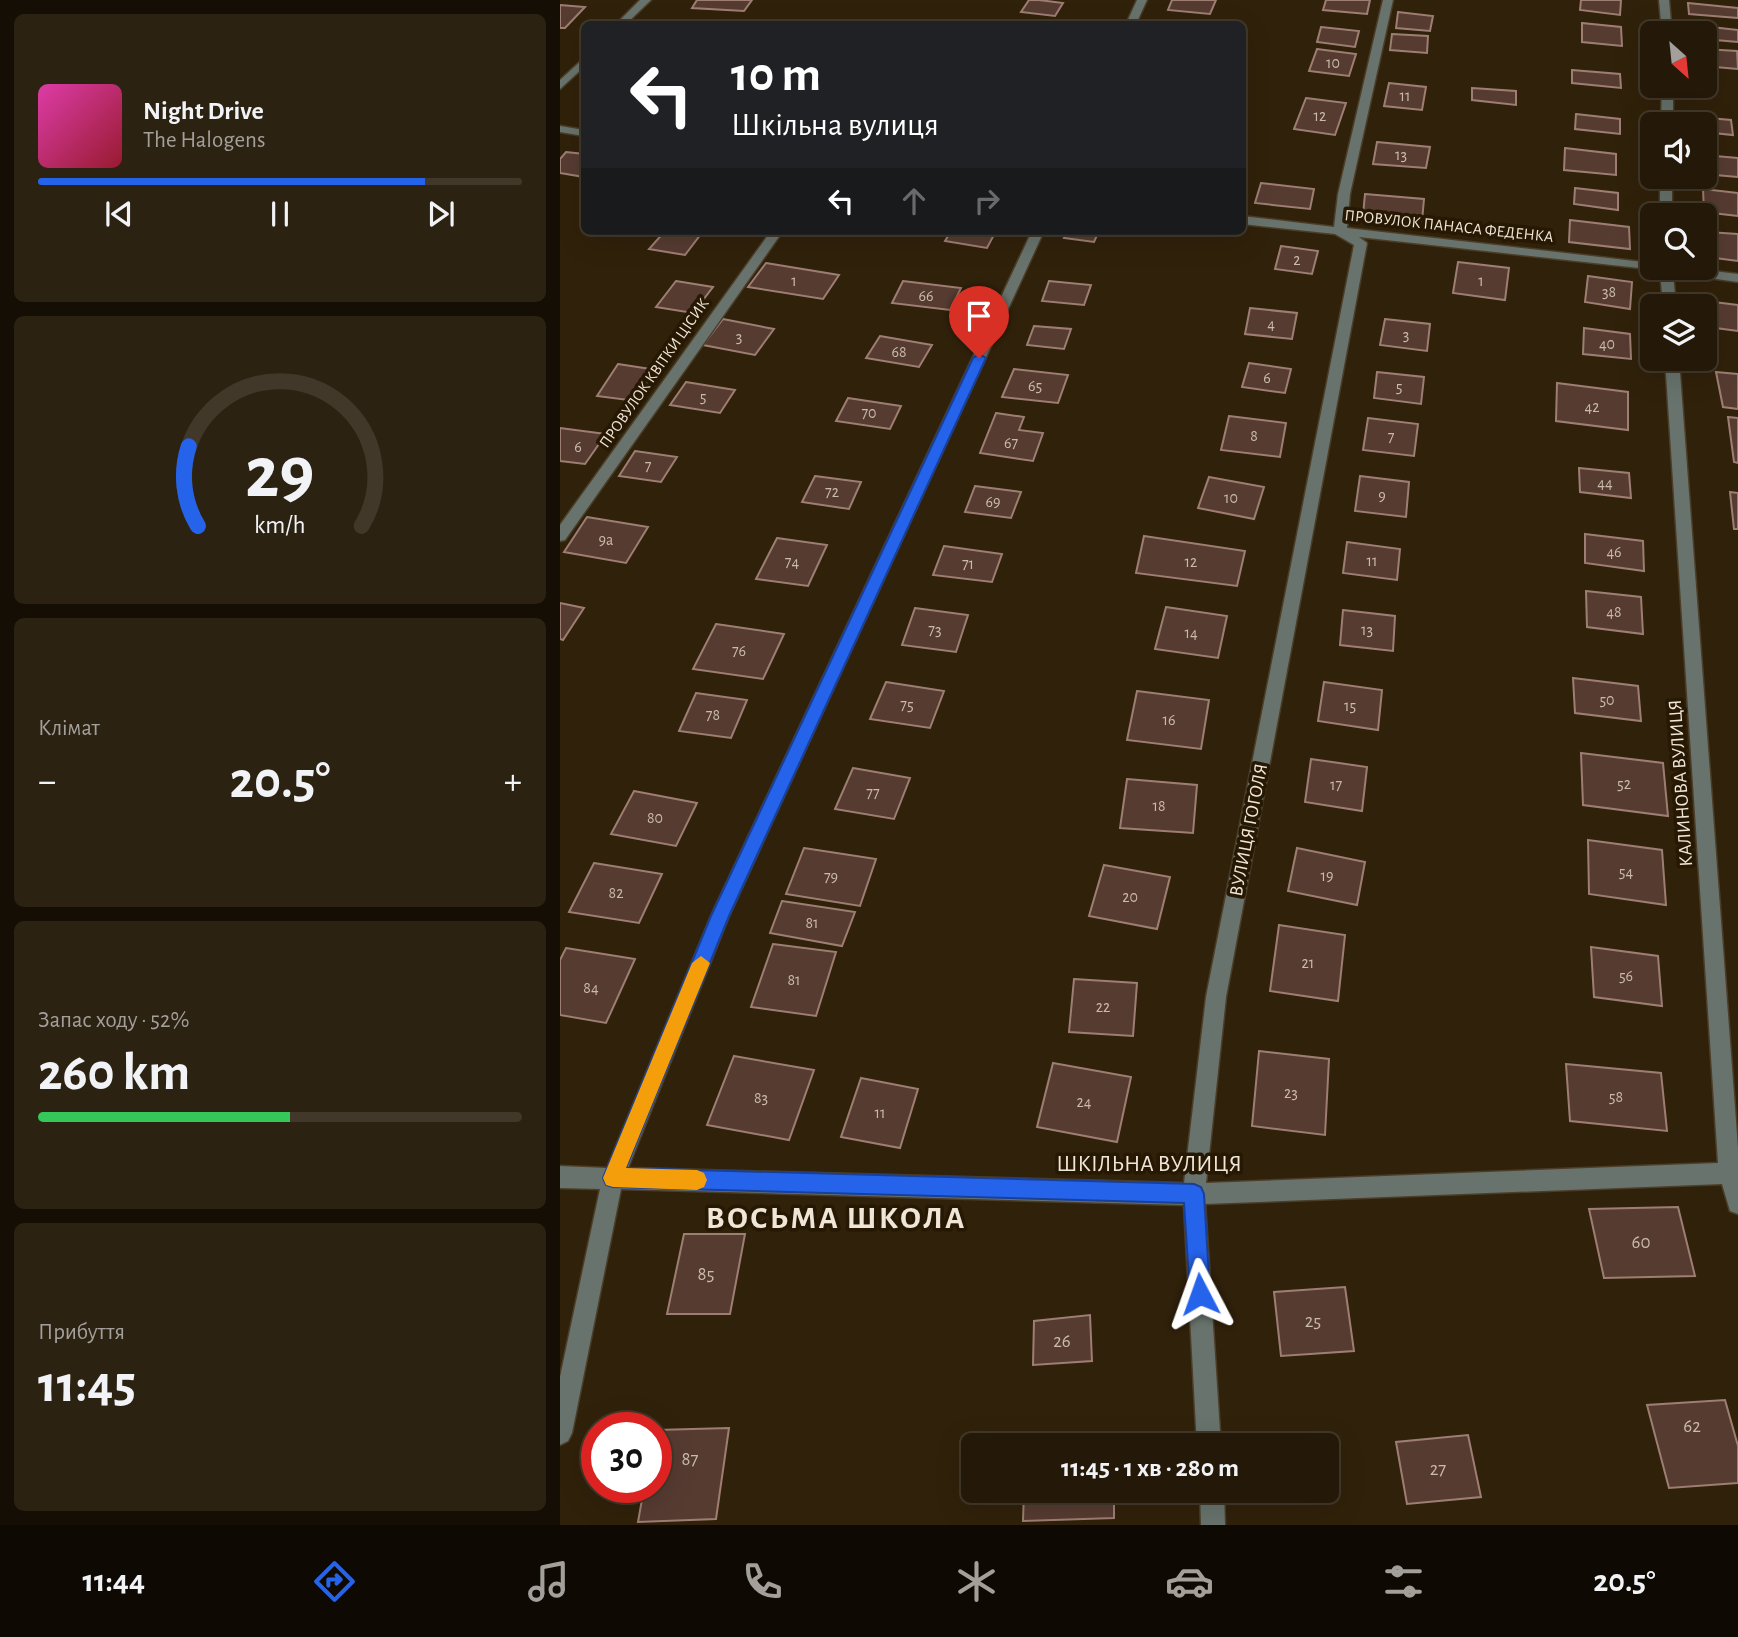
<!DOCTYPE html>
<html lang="uk">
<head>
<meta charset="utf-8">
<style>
	body { margin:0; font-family:"Alegreya Sans",sans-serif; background:#2c2212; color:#f1f3f6; height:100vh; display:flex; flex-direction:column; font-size:26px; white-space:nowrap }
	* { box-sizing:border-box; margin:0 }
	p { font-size:23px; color:#a3a09c }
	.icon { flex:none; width:38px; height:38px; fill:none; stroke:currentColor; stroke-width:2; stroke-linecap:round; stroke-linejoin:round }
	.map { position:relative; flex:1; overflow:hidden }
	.drawer { display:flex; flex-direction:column; gap:14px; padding:14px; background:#140e04; width:560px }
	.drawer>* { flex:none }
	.top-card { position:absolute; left:21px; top:21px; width:665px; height:214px; border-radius:10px; box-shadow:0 7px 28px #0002,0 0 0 2px #413829; background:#202124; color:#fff; overflow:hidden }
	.needle { width:46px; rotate:153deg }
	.fabs { position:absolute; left:1080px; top:21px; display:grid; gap:14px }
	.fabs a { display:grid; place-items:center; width:77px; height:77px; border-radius:10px; background:#241908; box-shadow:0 7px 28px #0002,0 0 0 2px #413829; font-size:35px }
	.speed { position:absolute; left:21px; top:1412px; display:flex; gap:14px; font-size:35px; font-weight:700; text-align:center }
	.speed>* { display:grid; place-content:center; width:91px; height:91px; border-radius:50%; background:#241908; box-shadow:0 7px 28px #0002,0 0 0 2px #413829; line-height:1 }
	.speed .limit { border:10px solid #d22; background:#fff; color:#111 }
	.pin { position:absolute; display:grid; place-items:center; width:60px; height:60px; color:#fff; margin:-72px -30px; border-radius:50% 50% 50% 0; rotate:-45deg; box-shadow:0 0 7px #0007 }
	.pin .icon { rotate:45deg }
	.me { position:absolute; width:77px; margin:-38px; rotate:356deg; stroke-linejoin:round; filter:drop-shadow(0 0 5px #0008) }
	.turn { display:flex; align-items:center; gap:24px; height:147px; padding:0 35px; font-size:32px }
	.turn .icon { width:91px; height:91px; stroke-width:2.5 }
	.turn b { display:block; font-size:49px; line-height:60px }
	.lanes { display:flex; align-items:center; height:66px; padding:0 35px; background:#0003; justify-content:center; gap:35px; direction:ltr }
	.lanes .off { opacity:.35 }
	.big { font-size:52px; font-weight:700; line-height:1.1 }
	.drawer .widget { flex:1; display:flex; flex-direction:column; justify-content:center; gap:10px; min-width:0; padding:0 24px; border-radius:10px; background:#2c2212 }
	.drawer .dial { align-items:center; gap:0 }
	.dial svg { height:182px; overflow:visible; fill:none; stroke:#413829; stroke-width:7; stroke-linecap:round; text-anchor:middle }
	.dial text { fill:#f1f3f6; stroke:none }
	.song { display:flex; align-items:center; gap:21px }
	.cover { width:84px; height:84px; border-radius:10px; background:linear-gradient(135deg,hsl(320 70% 55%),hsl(350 70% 35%)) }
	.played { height:7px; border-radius:4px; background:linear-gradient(90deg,#2563eb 80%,#413829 80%) }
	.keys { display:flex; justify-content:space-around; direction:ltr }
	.heat { display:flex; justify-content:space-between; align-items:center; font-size:38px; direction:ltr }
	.charge { height:10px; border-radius:5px; background:linear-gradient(90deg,#34c759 52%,#413829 0) }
	.trip { position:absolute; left:401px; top:1433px; width:378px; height:70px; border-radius:10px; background:#241908; box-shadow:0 7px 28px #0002,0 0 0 2px #413829; font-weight:700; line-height:70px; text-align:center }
	.tab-bar { display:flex; height:112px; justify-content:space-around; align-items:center; background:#0e0a03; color:#a3a09c }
	.tab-bar .icon { width:49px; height:49px }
	.tab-bar .active { color:#2563eb }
	.tab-bar b { font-size:32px; color:#f1f3f6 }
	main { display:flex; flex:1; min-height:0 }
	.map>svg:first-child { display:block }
	.building { fill:#563b31; stroke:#9e7e73; stroke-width:2 }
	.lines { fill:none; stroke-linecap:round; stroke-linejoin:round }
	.minor-casing { stroke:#4b3d27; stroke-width:3 }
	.minor { fill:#67736c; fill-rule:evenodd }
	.route { fill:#2563eb; stroke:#184099; stroke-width:2 }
	.slow { fill:#f59e0b }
	.labels { text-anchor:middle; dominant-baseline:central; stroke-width:7; stroke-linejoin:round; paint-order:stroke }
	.number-label { font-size:16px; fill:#cabbae }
	.far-street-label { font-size:16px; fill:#f0e6d8; stroke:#261802 }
	.street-label { font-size:19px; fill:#f0e6d8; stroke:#261802 }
	.near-number-label { font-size:19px; fill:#cabbae }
	.near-street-label { font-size:23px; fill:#f0e6d8; stroke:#261802 }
	.near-district-label { font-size:32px; font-weight:bold; letter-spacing:2px; fill:#f0e6d8; stroke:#261802 }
</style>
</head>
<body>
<main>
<section class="drawer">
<div class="widget">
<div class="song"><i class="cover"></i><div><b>Night Drive</b><p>The Halogens</p></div></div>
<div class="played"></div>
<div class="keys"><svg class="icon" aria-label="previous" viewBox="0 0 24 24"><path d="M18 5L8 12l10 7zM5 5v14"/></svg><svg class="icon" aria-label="pause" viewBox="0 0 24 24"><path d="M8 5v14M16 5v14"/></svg><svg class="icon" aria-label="next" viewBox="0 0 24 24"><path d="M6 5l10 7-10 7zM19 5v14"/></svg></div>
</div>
<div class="widget dial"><svg viewBox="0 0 100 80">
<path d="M14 69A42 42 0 1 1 86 69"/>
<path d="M14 69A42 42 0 0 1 10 34" stroke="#2563eb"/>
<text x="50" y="56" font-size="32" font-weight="700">29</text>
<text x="50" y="72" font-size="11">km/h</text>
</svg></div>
<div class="widget"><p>Клімат</p>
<div class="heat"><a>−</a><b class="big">20.5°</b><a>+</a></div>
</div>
<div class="widget"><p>Запас ходу · 52%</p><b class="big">260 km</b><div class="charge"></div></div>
<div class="widget"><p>Прибуття</p><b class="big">11:45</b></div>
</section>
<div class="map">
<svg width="1178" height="1525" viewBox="0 0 1178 1525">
	<rect width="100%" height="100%" fill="#30210a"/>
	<!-- building -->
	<g class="building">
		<polygon points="137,0 192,0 184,11 132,8"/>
		<polygon points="469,0 479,0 503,3 495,16 461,12"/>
		<polygon points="612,0 656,0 650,14 608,10"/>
		<polygon points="766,0 810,0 807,14 763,10"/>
		<polygon points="1021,0 1061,0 1060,15 1020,10"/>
		<polygon points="1128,3 1178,8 1178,18 1129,14"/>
		<polygon points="0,5 25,7 5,28 0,28"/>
		<polygon points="838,12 873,16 870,31 836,28"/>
		<polygon points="1022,23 1061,27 1062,46 1022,42"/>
		<polygon points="1133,25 1178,30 1178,42 1144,39 1144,33 1133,33"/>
		<polygon points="761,27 799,31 795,47 757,42"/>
		<polygon points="832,34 868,36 867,53 830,50"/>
		<polygon points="757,49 796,54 789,76 749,71"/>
		<polygon points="1144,49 1177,51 1178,69 1144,66"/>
		<polygon points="1012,70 1060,74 1061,88 1012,83"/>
		<polygon points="829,83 866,87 862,110 824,106"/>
		<polygon points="912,88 956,91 956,105 912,100"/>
		<polygon points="746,98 786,103 775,135 734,129"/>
		<polygon points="1016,114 1060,119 1060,134 1015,129"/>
		<polygon points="1137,117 1171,120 1173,135 1144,132 1144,124 1138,124"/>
		<polygon points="817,142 870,147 866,168 813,164"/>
		<polygon points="1005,148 1056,154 1056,175 1004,170"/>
		<polygon points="6,152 24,154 24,177 0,173 0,159"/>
		<polygon points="1144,155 1178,158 1178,177 1144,174"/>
		<polygon points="701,183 754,189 750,209 695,203"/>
		<polygon points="1015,188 1058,193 1058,210 1014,204"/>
		<polygon points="1143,189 1178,193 1178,216 1144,212"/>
		<polygon points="805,194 864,199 862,221 803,215"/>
		<polygon points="1010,220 1069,227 1070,249 1009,242"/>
		<polygon points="105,231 120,231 141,234 125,255 89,249"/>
		<polygon points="391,231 436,231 427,248 385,241"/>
		<polygon points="508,231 539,231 534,242 504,238"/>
		<polygon points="1148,232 1178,234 1178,261 1148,257"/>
		<polygon points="721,246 758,251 752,274 715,269"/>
		<polygon points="898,262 949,268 945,300 893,293"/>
		<polygon points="206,263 279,275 263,299 188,287"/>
		<polygon points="1028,276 1072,282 1070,309 1025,302"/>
		<polygon points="116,281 153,287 133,313 96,307"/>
		<polygon points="343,281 401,288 390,310 332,303"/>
		<polygon points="489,281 531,285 524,305 482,301"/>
		<polygon points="1154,302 1178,305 1178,331 1156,328"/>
		<polygon points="690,308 737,313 732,339 685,334"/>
		<polygon points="163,319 214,329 195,355 143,345"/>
		<polygon points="825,319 870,324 867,351 820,345"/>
		<polygon points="474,326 511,329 504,349 467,345"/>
		<polygon points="1024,328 1070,334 1071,359 1023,354"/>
		<polygon points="320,336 372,345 359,367 306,358"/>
		<polygon points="689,363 731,369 725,393 682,387"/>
		<polygon points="58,364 97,370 76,401 37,396"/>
		<polygon points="454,369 508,375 498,403 442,397"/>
		<polygon points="817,372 864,377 861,404 814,398"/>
		<polygon points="1156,372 1178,374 1178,409 1163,407"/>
		<polygon points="126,382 175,390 160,413 110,405"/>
		<polygon points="997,383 1068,392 1068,430 996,421"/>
		<polygon points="288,398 341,406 330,429 276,421"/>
		<polygon points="436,413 464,417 459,430 483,433 473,461 420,453"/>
		<polygon points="669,416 726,423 720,457 661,450"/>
		<polygon points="1168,417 1178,418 1178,463 1174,462"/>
		<polygon points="808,418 858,424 854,456 803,450"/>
		<polygon points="0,428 46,434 25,464 0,461"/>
		<polygon points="75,451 117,457 101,482 59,476"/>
		<polygon points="1019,468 1069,473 1071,498 1020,492"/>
		<polygon points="255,476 301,482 289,509 242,502"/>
		<polygon points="800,476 849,482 846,517 795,511"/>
		<polygon points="649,477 704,487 694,519 638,508"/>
		<polygon points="415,486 461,492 451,518 405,512"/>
		<polygon points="1170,492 1178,493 1178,529 1174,529"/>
		<polygon points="27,517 88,527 66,563 4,552"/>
		<polygon points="1025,534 1083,541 1084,571 1025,563"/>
		<polygon points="584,536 685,551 677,586 576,573"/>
		<polygon points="217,538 267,545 248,586 196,579"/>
		<polygon points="787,542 840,549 837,580 783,573"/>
		<polygon points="384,546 442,554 432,582 373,575"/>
		<polygon points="1026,591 1081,597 1083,634 1027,627"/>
		<polygon points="0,603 24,608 3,640 0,639"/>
		<polygon points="606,607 667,616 658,658 595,649"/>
		<polygon points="355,608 408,615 396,652 342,645"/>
		<polygon points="783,610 835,616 833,651 780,645"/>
		<polygon points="156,624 224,634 203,679 133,669"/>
		<polygon points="1013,678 1078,686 1081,721 1015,713"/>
		<polygon points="326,682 384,691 370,728 310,719"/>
		<polygon points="764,682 822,690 818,730 758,721"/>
		<polygon points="577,691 649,700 641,749 567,740"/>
		<polygon points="136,693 187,700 171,738 119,731"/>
		<polygon points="1021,753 1103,763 1108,816 1023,805"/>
		<polygon points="751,759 807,767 802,811 745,802"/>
		<polygon points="293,768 350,778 334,819 275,809"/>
		<polygon points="567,779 637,785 633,833 560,828"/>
		<polygon points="74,791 137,803 116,846 51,834"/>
		<polygon points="1028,840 1102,850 1106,905 1029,894"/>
		<polygon points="244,848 316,859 300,906 226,894"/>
		<polygon points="737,848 805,862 797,905 728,891"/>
		<polygon points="34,863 102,874 79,923 9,912"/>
		<polygon points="544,865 610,877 597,929 529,916"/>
		<polygon points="222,901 295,912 282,946 210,933"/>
		<polygon points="719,925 785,935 778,1001 710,991"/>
		<polygon points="213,944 276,952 256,1016 191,1007"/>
		<polygon points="1031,947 1098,956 1102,1006 1034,997"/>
		<polygon points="6,948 75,959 46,1023 0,1015 0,960"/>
		<polygon points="514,979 577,983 573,1036 509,1032"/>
		<polygon points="699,1051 769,1059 765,1135 692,1126"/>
		<polygon points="174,1056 254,1070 229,1140 147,1125"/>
		<polygon points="493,1063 571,1077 557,1142 477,1127"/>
		<polygon points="1006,1064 1101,1073 1107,1131 1010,1121"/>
		<polygon points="301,1078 358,1089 340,1148 281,1137"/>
		<polygon points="1118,1207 1135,1276 1044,1278 1029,1209"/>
		<polygon points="124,1234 185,1234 170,1314 107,1314"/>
		<polygon points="785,1287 794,1351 721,1356 714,1292"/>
		<polygon points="530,1315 532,1361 473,1365 474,1321"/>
		<polygon points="1165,1400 1178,1446 1178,1483 1109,1488 1087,1405"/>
		<polygon points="169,1428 156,1519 78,1522 84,1488 96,1488 96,1430"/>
		<polygon points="908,1435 921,1497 847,1504 836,1442"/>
		<polygon points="464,1491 554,1491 554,1518 463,1521"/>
	</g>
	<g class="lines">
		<defs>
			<g id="minor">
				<polygon points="80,0 91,0 66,24 56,24"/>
				<polygon points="577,0 587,0 576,24 566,24"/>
				<polygon points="823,0 833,0 790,194 787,228 1092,263 1092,268 1129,268 1178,274 1178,282 1113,273 1116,306 1103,306 1100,271 1097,270 799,237 807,243 666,997 646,1183 1158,1163 1105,359 1119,359 1178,1148 1178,1214 1170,1211 1162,1184 645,1204 661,1446 637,1446 624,1205 61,1189 12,1433 8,1441 0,1445 0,1377 40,1189 0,1188 0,1166 47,1168 151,916 472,231 484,231 169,916 68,1168 624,1183 646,997 794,245 775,234 682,224 682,216 774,227 778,194"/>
				<polygon points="1099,0 1109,0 1112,33 1102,33"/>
				<polygon points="24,58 24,67 0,89 0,80"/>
				<polygon points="1102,86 1113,86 1113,124 1101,124"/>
				<polygon points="0,126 24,130 24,136 0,132"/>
				<rect x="1100" y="177" width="12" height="38"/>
				<polygon points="211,231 223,231 5,540 0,541 0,525"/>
				<polygon points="640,1491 664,1491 665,1525 641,1525"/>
			</g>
		</defs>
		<!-- minor casing -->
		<use href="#minor" class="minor-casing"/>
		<!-- minor -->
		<use href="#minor" class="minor"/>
	</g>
	<!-- route -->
	<polygon class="route" points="419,354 426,358 169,916 66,1168 634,1184 641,1187 644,1194 650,1294 647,1302 640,1305 633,1302 630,1294 624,1203 53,1187 46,1185 43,1178 151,916 413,358"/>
	<!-- slow -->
	<polygon class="slow" points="141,956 150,963 66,1168 137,1170 144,1173 147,1180 144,1187 137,1190 53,1187 46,1185 43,1178 132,963"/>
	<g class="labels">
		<!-- number labels -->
		<g class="number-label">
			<text x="773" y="63">10</text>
			<text x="845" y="96">11</text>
			<text x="760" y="116">12</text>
			<text x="841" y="155">13</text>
			<text x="737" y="260">2</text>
			<text x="234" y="281">1</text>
			<text x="921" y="281">1</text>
			<text x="1049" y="292">38</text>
			<text x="366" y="296">66</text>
			<text x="711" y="324">4</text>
			<text x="846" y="335">3</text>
			<text x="179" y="337">3</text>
			<text x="1047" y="344">40</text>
			<text x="339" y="352">68</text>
			<text x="707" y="378">6</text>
			<text x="475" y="386">65</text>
			<text x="839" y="387">5</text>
			<text x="143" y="397">5</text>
			<text x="1032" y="407">42</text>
			<text x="309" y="413">70</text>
			<text x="694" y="436">8</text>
			<text x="831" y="437">7</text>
			<text x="451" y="443">67</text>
			<text x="18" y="447">6</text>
			<text x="88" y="466">7</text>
			<text x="1045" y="483">44</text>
			<text x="272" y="492">72</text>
			<text x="822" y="496">9</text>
			<text x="671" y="498">10</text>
			<text x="433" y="502">69</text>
			<text x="46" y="540">9а</text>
			<text x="1054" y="552">46</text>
			<text x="812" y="561">11</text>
			<text x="232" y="562">74</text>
			<text x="631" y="562">12</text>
			<text x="408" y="564">71</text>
			<text x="1054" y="612">48</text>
			<text x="375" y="630">73</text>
			<text x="807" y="630">13</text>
			<text x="631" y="633">14</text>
			<text x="179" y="651">76</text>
			<text x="1047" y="700">50</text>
			<text x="347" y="705">75</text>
			<text x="790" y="706">15</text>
			<text x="153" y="715">78</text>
			<text x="609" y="720">16</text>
			<text x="1064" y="784">52</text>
			<text x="776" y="785">17</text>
			<text x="313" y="793">77</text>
			<text x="599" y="806">18</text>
			<text x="95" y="818">80</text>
			<text x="1066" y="872">54</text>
			<text x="767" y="876">19</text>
			<text x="271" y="877">79</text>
			<text x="56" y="893">82</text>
			<text x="570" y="897">20</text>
			<text x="252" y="923">81</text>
			<text x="748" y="963">21</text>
			<text x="1066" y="976">56</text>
			<text x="234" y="980">81</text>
			<text x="31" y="988">84</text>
			<text x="543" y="1007">22</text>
			<text x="731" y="1093">23</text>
			<text x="1056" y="1097">58</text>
			<text x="201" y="1098">83</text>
			<text x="524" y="1102">24</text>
			<text x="320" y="1113">11</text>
		</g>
		<!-- far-street labels -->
		<g class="far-street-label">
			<text transform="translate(889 226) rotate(6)">ПРОВУЛОК ПАНАСА ФЕДЕНКА</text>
			<text transform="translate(94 373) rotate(-55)">ПРОВУЛОК КВІТКИ ЦІСИК</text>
		</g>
		<!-- street labels -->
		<g class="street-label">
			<text transform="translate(1121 783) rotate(-94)">КАЛИНОВА ВУЛИЦЯ</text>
			<text transform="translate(689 830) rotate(-79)">ВУЛИЦЯ ГОГОЛЯ</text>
		</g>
		<!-- near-number labels -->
		<g class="near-number-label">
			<text x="1081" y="1242">60</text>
			<text x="146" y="1274">85</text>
			<text x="753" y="1321">25</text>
			<text x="502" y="1341">26</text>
			<text x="1132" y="1426">62</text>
			<text x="130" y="1459">87</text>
			<text x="878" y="1469">27</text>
		</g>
		<!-- near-street labels -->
		<g class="near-street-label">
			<text x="589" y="1164">ШКІЛЬНА ВУЛИЦЯ</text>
		</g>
		<!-- near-district labels -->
		<g class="near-district-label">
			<text x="276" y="1218">ВОСЬМА ШКОЛА</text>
		</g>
	</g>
</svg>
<div class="fabs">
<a><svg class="needle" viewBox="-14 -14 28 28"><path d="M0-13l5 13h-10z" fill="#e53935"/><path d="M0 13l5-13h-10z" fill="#a3a09c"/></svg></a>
<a><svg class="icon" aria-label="sound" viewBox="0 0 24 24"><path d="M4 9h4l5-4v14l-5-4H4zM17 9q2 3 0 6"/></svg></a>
<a><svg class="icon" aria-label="search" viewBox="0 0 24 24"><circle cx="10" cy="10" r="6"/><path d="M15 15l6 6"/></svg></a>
<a><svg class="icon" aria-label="layers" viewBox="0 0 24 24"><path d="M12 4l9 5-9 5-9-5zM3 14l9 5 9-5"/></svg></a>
</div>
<div class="speed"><div class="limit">30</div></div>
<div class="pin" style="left:419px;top:358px;background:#d93025"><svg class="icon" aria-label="arrive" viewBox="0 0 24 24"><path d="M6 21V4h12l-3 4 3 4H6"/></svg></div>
<svg class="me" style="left:640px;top:1294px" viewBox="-20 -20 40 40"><path d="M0-17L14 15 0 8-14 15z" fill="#2563eb" stroke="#fff" stroke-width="4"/></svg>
<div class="trip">11:45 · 1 хв · 280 m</div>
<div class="top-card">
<div class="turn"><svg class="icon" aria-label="left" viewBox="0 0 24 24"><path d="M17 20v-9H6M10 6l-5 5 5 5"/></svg><div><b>10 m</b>Шкільна вулиця</div></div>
<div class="lanes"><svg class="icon" aria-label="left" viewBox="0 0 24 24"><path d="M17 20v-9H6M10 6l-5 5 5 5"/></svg><svg class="icon off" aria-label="ahead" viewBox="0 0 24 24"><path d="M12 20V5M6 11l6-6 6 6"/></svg><svg class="icon off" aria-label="right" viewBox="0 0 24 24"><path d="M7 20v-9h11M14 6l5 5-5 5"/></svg></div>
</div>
</div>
</main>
<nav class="tab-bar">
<b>11:44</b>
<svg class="icon active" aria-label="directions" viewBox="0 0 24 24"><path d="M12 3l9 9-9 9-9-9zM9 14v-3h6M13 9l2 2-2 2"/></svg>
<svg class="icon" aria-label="music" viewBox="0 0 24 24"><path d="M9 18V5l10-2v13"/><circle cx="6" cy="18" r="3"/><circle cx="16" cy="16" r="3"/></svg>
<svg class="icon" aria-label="phone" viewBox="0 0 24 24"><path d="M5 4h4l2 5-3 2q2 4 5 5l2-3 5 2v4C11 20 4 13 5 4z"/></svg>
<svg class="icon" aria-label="climate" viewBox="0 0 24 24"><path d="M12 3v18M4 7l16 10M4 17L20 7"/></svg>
<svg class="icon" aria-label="car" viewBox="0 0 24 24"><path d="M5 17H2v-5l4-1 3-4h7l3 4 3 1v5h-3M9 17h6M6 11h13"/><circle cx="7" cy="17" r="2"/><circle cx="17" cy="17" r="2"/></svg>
<svg class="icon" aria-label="filters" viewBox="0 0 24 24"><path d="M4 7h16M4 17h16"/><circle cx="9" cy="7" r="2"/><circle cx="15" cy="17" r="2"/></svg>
<b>20.5°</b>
</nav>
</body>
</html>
